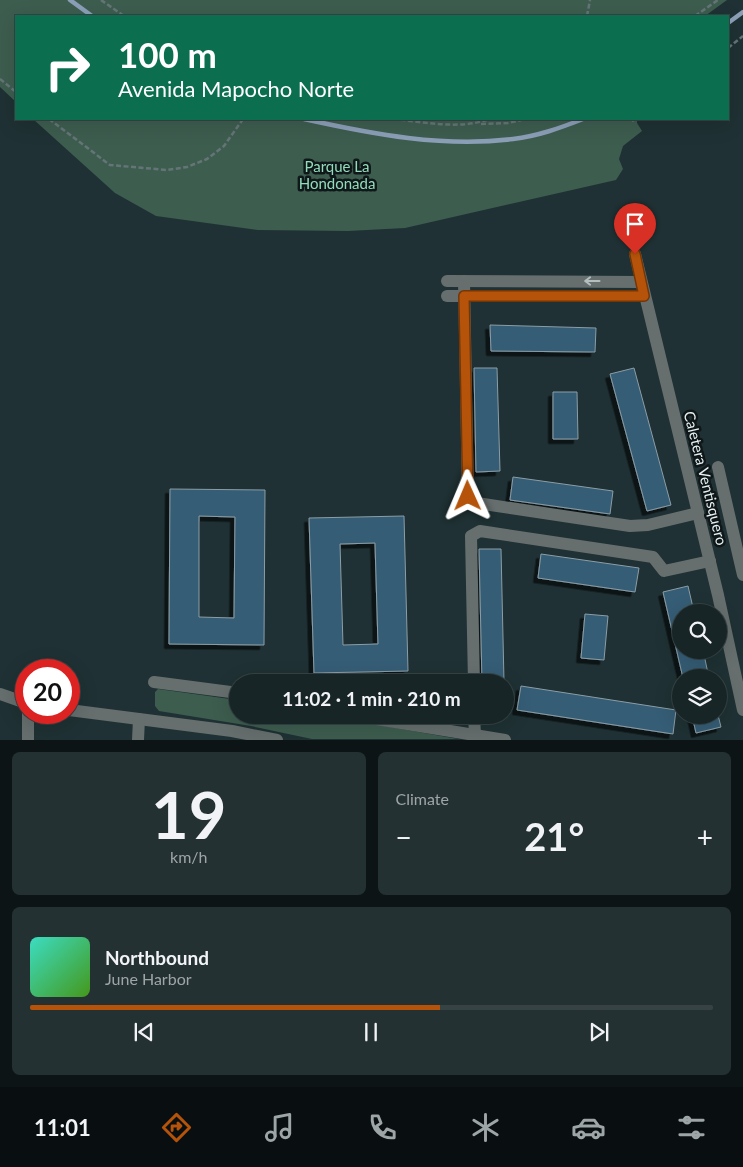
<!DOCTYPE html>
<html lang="en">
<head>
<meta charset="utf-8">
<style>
	body { margin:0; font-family:Lato,sans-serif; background:#243133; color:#f1f3f6; height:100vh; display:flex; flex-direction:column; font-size:19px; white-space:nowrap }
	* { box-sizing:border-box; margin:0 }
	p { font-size:16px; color:#9ea5a7 }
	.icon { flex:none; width:28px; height:28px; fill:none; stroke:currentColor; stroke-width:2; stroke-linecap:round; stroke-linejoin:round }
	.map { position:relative; height:740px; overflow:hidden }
	.side { display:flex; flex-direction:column; gap:12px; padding:12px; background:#0d1415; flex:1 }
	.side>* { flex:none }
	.top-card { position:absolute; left:15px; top:15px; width:714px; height:105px; border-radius:0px; box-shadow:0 5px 20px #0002,0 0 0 1px #364244; background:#0b6e4f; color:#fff; overflow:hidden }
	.tools { position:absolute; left:672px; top:604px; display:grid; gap:10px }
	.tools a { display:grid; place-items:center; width:55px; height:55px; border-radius:50%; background:#172527; box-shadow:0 5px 20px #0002,0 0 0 1px #364244; font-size:25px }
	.speed { position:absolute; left:15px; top:659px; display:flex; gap:10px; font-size:25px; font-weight:700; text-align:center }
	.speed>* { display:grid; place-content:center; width:65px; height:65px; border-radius:50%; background:#172527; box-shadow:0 5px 20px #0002,0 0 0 1px #364244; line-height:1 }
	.speed .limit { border:8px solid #d22; background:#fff; color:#111 }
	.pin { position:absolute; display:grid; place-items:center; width:42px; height:42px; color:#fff; margin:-51px -21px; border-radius:50% 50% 50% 0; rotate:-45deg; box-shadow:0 0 5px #0007 }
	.pin .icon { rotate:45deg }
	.me { position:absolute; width:55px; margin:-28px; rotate:359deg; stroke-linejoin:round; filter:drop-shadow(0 0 4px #0008) }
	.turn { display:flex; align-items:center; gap:18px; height:105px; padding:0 20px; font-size:22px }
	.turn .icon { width:65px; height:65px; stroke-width:2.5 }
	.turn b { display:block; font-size:35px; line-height:42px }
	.big { font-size:38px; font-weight:700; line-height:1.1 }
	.side .widget { flex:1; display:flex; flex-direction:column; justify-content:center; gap:8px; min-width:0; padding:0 18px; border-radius:8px; background:#243133 }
	.side .dial { align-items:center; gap:0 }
	.dial b { font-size:65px; line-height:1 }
	.song { display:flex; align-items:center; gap:15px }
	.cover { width:60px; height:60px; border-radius:8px; background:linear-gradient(135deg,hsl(170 70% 55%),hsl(100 70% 35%)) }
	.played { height:5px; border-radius:2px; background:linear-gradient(90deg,#b45309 60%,#364244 60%) }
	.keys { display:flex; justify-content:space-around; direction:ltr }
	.heat { display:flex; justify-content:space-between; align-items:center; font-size:28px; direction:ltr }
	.side .tiles { flex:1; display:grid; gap:12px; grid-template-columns:1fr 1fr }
	.widget:last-child { grid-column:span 2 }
	.trip { position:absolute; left:229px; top:674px; width:285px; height:50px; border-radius:25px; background:#172527; box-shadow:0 5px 20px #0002,0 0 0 1px #364244; font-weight:700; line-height:50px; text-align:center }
	.tabs { display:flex; height:80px; justify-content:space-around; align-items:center; background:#090f10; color:#9ea5a7 }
	.tabs .icon { width:35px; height:35px }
	.tabs .active { color:#b45309 }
	.tabs b { font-size:22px; color:#f1f3f6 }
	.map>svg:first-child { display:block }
	.green { fill:#3d5d4f }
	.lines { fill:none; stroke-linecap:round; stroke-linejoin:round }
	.stream { stroke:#8b9fb7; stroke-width:4.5 }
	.building { fill:#345d74; stroke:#8c9da6; fill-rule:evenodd; filter:url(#shadow) }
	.path { stroke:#657577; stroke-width:2.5; stroke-dasharray:5 2.5; stroke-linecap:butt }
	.minor { stroke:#666f6e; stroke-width:12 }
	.oneway { stroke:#b3bebe }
	.route-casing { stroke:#753606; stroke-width:12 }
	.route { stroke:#b45309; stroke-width:9 }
	.labels { text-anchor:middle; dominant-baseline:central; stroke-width:5; stroke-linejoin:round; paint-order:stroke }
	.park-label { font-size:15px; fill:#91ddbb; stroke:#101719 }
	.street-label { font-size:15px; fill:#e7f2f4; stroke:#101719 }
</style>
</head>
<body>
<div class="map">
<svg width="743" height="740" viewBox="0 0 743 740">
	<defs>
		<filter id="shadow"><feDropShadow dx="-4.5" dy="4.5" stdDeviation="0" flood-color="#0009"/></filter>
	</defs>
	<rect width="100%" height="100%" fill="#1f3134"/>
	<!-- green -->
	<g class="green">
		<polygon points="0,0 727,0 705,16 16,16 16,102 0,87"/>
		<polygon points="33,119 637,119 637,123 642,131 623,146 619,159 623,169 616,180 405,228 348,231 258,230 156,216 115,193"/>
		<polygon points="158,689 237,700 238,715 323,715 458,739 312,739 251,726 159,711 155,706 155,692"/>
	</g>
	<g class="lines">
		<!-- stream -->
		<g class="stream">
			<polyline points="70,0 92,16"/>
			<polyline points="728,23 743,12"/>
			<path d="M 304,119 C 372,134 444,148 513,139 C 538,136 560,128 583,119"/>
		</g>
	</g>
	<!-- building -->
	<g class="building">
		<polygon points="490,325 596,328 595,352 491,351"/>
		<polygon points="474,368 497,368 500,471 476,472"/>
		<polygon points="634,368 671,505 647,511 610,374"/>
		<polygon points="553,392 577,392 578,439 553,439"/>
		<polygon points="513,477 613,491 610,514 510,500"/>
		<path d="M 170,489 L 265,490 L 264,645 L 169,644 ZM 199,516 L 235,517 L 234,618 L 199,617 Z"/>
		<path d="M 404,516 L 408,671 L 314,673 L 309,518 ZM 375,543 L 378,644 L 343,645 L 340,544 Z"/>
		<polygon points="479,549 501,549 504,682 482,682"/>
		<polygon points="541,554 639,568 635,592 538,578"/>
		<polygon points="688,586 694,612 681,612 681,650 703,650 709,678 683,678 663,592"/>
		<polygon points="585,614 608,616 604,660 581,658"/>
		<polygon points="521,686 676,710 673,734 517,710"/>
		<polygon points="692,715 718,715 721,727 696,733"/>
	</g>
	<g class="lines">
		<!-- path -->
		<g class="path">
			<polyline points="101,0 124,16"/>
			<polyline points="587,16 590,0"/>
			<polyline points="695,16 718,0"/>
			<polyline points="728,48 743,36"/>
			<polyline points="0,79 16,92"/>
			<polyline points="49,119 110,165 167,170 187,167 207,159 224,146 243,119"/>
			<path d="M 393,119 C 425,122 459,130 490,119"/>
			<polyline points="632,121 636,119"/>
			<polyline points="481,124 508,123 526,119"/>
		</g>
		<!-- minor -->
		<g class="minor">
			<polyline points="635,254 718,595 743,710"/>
			<polyline points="447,281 641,282"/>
			<polyline points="464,281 468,496 477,503 630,526 648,525 698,513"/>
			<polyline points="447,296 644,296"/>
			<polyline points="718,467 743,575"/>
			<polyline points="154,682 238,693"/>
			<polyline points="474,682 471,536 480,531 653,557 664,571 710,561"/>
			<polyline points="0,694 26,703"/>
			<polyline points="69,710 232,731 277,740"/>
			<polyline points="28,712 28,740"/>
			<polyline points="352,715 505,740"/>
			<polyline points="474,715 475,735"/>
			<polyline points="138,740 139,719"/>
		</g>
	</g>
	<!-- one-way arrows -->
	<defs><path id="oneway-shaft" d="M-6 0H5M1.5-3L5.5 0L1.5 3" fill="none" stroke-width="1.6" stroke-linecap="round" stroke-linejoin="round" transform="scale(1.25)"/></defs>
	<use class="oneway" href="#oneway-shaft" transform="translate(592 281) rotate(-180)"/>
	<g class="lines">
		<defs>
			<polyline id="route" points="468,496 464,296 644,296 635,254"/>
		</defs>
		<!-- route casing -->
		<use href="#route" class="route-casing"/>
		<!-- route -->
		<use href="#route" class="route"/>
	</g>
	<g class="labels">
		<!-- park labels -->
		<g class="park-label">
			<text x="337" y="166">Parque La<tspan x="337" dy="17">Hondonada</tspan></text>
		</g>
		<!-- street labels -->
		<g class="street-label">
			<text transform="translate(706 478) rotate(76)">Caletera Ventisquero</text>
		</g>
	</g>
</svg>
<div class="tools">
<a><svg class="icon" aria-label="search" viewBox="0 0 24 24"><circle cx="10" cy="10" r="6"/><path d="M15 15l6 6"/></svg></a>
<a><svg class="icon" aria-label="layers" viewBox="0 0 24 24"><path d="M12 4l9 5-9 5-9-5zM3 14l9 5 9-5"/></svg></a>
</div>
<div class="speed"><div class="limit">20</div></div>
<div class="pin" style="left:635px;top:254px;background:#d93025"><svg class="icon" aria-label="arrive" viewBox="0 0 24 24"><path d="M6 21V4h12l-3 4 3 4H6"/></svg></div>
<svg class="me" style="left:468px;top:496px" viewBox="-20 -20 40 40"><path d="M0-17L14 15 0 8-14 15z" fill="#b45309" stroke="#fff" stroke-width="4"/></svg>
<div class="trip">11:02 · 1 min · 210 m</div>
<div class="top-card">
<div class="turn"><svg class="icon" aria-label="right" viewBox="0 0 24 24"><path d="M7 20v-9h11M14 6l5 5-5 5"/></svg><div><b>100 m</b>Avenida Mapocho Norte</div></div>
</div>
</div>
<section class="side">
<div class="tiles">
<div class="widget dial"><b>19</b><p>km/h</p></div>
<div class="widget"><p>Climate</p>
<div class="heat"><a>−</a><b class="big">21°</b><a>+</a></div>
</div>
<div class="widget">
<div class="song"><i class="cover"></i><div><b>Northbound</b><p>June Harbor</p></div></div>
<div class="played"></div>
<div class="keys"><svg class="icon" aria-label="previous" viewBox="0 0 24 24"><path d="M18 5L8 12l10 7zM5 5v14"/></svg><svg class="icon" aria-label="pause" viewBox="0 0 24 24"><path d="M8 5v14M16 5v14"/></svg><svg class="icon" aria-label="next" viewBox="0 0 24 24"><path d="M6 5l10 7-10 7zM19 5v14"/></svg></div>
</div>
</div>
</section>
<nav class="tabs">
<b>11:01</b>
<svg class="icon active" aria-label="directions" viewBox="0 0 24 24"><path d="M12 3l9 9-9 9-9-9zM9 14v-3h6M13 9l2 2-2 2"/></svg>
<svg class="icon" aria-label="music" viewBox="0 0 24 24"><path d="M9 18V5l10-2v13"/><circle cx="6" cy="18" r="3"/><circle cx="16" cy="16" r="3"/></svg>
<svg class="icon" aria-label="phone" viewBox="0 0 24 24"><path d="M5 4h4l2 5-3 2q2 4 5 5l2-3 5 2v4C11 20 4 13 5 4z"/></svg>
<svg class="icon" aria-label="climate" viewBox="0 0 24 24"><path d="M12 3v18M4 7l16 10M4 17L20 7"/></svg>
<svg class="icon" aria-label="car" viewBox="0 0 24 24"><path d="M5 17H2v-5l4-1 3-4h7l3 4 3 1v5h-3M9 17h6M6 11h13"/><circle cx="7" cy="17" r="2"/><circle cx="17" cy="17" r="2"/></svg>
<svg class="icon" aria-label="filters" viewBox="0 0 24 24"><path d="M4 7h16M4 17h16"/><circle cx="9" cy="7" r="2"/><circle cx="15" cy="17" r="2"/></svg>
</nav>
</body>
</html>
